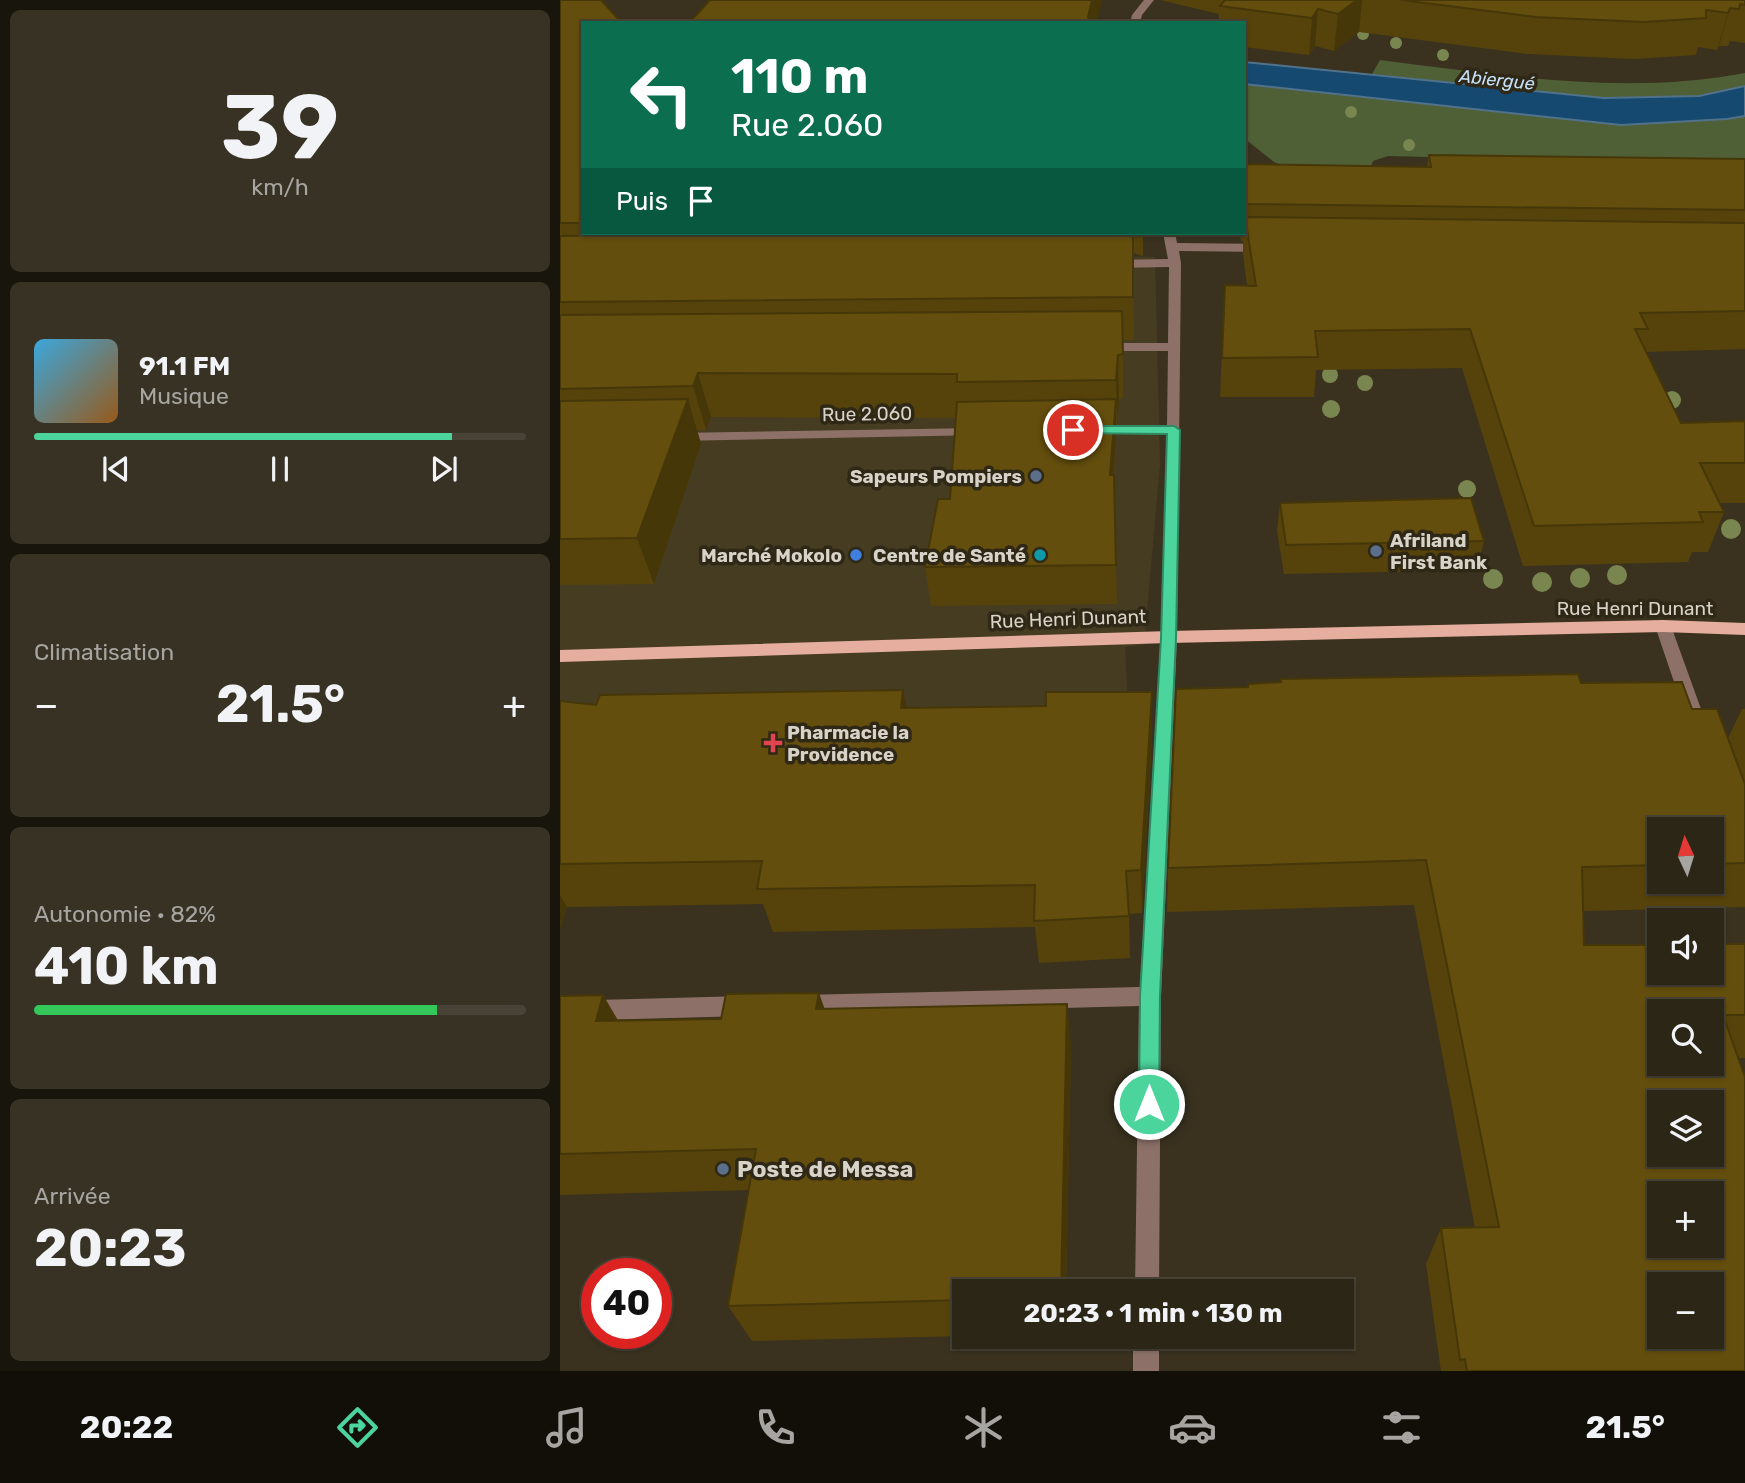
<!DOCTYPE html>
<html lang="fr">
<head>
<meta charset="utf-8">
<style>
	body { margin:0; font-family:Rubik,sans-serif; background:#383224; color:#f1f3f6; height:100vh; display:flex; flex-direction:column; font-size:26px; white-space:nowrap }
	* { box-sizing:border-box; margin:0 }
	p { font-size:23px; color:#a6a5a1 }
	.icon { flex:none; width:38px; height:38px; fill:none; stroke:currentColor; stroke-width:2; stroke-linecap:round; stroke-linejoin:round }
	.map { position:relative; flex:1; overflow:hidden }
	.details { display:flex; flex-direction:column; gap:10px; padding:10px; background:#18150d; width:560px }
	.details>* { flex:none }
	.banner { position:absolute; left:21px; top:21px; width:665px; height:214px; border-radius:0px; box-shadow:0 2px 5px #0004,0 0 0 2px #484336; background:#0b6e4f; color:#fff; overflow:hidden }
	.needle { width:46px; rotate:356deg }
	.controls { position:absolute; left:1087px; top:817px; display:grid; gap:14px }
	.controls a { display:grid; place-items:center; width:77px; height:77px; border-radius:0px; background:#2c2617; box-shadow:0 2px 5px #0004,0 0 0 2px #484336; font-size:35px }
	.speed { position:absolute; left:21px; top:1258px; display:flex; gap:14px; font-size:35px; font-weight:700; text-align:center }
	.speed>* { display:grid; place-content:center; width:91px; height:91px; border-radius:50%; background:#2c2617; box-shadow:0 2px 5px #0004,0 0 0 2px #484336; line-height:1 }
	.speed .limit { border:10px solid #d22; background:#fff; color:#111 }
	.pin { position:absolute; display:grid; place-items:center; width:60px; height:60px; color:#fff; margin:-30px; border:4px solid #fff; border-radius:50%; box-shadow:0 2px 7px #0007 }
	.me { position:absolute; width:77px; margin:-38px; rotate:0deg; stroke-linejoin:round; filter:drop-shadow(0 0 5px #0008) }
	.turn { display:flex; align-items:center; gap:24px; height:147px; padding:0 35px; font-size:32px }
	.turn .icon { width:91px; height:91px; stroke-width:2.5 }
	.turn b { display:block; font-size:49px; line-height:60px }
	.then { display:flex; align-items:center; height:66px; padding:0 35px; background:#0003; gap:14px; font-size:26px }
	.big { font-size:52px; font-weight:700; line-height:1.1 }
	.details .widget { flex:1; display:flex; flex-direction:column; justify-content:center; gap:10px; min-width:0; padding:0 24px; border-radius:10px; background:#383224 }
	.details .dial { align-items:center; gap:0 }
	.dial b { font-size:91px; line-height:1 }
	.song { display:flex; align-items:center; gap:21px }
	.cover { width:84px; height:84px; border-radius:10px; background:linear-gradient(135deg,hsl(200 70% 55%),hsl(30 70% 35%)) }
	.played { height:7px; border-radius:4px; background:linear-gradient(90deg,#4bd49b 85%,#484336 85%) }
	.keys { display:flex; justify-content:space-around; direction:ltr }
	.heat { display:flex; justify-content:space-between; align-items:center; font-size:38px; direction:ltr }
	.charge { height:10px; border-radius:5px; background:linear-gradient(90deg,#34c759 82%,#484336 0) }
	.trip { position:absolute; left:392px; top:1279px; width:402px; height:70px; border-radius:0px; background:#2c2617; box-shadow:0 2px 5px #0004,0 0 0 2px #484336; font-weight:700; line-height:70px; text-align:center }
	.menu { display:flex; height:112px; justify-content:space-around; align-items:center; background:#120f09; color:#a6a5a1 }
	.menu .icon { width:49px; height:49px }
	.menu .on { color:#4bd49b }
	.menu b { font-size:32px; color:#f1f3f6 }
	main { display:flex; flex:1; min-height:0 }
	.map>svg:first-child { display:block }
	.built { fill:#463c22 }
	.green { fill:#4f5f36 }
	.water { fill:#16496f; stroke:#50728a; stroke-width:2 }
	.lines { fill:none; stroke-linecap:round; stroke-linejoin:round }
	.minor { fill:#8d7169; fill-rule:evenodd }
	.major { fill:#e6ae9e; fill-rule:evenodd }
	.tree { fill:#798650 }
	.wall { fill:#56430b; fill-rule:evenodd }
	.shaded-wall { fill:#463709 }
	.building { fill:#644e0d; stroke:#463709; stroke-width:2; fill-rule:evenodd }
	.route { fill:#4bd49b; stroke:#318a65; stroke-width:2 }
	.service-dot { fill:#5c6f8a; stroke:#2f2816; stroke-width:2.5 }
	.shop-dot { fill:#3f7fe0; stroke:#2f2816; stroke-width:2.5 }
	.culture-dot { fill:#0f9aa8; stroke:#2f2816; stroke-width:2.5 }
	.health-dot { fill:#e0444e; stroke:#2f2816; stroke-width:2.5 }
	.labels { text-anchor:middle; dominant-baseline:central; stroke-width:7; stroke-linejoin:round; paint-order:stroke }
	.far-water-label { font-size:18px; font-style:italic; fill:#c4e0f9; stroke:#2f2816 }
	.street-label { font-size:19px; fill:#d8d3c8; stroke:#2f2816 }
	.poi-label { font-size:19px; font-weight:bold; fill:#d8d3c8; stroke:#2f2816; text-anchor:end }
	.near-poi-label { font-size:23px; font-weight:bold; fill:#d8d3c8; stroke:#2f2816; text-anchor:start }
</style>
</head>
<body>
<main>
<section class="details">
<div class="widget dial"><b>39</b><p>km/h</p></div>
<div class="widget">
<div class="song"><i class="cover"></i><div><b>91.1 FM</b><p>Musique</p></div></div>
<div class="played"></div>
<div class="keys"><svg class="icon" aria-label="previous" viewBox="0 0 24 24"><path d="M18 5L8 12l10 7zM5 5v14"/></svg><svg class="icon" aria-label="pause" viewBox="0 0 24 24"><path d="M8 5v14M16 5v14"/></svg><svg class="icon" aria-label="next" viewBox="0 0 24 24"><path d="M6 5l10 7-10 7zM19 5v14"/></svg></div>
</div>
<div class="widget"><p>Climatisation</p>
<div class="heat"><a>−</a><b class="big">21.5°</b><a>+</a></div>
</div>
<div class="widget"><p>Autonomie · 82%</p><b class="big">410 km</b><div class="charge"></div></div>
<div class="widget"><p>Arrivée</p><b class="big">20:23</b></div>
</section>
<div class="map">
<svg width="1185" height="1371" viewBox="0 0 1185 1371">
	<rect width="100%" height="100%" fill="#3a321f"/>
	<!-- built -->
	<polygon class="built" points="0,245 595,257 600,464 584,645 565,647 569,724 0,751"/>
	<!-- green -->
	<g class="green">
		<path d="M 820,60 C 941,75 1063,96 1185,73 L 1185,86 L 1139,96 L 1044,98 L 812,74 Z"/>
		<polygon points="684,84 891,106 1167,119 1185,116 1185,165 828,156 813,161 810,169 729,169 714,162 684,138"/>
	</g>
	<!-- water -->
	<polygon class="water" points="684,62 1044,98 1139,96 1185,86 1185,116 1167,119 1061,125 684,84"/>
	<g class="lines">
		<!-- minor -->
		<g class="minor">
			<polygon points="584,0 594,0 582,15 580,23 570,23 572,15"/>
			<polygon points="603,233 615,233 617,243 706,244 712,248 706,252 619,251 621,263 617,637 601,996 599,1292 575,1292 579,1006 241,1015 233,1012 230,1005 233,998 241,995 580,987 601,637 607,434 533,434 526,430 533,426 607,426 608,351 540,351 533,347 540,343 608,343 609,267 552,268 546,264 552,260 608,259"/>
			<polygon points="418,428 425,432 423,435 117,441 110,437 117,433"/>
			<polygon points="1103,620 1111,626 1145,720 1142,725 1130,725 1127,720 1095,626"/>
			<polygon points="185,996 193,999 196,1006 193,1013 185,1016 0,1021 0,1001"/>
			<rect x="573" y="1337" width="26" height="34"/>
		</g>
		<!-- major -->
		<polygon class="major" points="1103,620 1185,623 1185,635 1103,632 609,643 0,662 0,650 609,631"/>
	</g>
	<!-- trees -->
	<g class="tree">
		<circle cx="803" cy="34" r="6"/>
		<circle cx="836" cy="43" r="6"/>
		<circle cx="883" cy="55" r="6"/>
		<circle cx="791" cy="112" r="6"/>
		<circle cx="849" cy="145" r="6"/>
		<circle cx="770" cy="375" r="8"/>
		<circle cx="805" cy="383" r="8"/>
		<circle cx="1112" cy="400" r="9"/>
		<circle cx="771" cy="409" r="9"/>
		<circle cx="907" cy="489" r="9"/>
		<circle cx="1171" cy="529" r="10"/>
		<circle cx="1057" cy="575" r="10"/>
		<circle cx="1020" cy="578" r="10"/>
		<circle cx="933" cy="579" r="10"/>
		<circle cx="982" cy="582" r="10"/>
	</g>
	<!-- wall -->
	<g class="wall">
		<polygon points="0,0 23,23 23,233 583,233 583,256 573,253 574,340 563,340 563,398 559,399 557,424 556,424 556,437 554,475 557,604 371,606 365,567 390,499 396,418 151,417 146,430 137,430 141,444 94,584 0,585"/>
		<polygon points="600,0 1185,0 1185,43 1170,41 1168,46 1159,46 1157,50 1138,47 1136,55 1074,59 968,54 799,32 774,51 755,46 749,55 684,47 684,23 659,23 659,14"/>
		<polygon points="869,155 1185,159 1185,349 1086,352 1121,423 1185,421 1185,503 1160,503 1164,512 1148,552 1132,552 1128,562 963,566 902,368 756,370 754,397 660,397 665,285 687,285 683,254 683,241 681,241 679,233 684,233 684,164 867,167"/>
		<polygon points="720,503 924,541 917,570 724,574 717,531"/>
		<path d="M 1021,683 L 1132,709 L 1168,738 L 1182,709 L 1185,709 L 1185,907 L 1023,911 L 1024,945 L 1185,944 L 1185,1058 L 1178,1058 L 1185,1371 L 881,1371 L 866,1264 L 881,1228 L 915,1228 L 854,905 L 607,912 L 608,868 L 688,687 L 688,684 ZM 1099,830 L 1152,830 L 1152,882 L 1099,882 Z"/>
		<polygon points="0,701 36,705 347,708 592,737 582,913 569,914 570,958 479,963 475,927 213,932 203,904 7,907 0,929"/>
		<polygon points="43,995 58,1021 161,1019 265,1009 507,1004 511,1048 506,1292 404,1292 404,1336 192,1341 168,1306 189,1190 0,1195 0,996"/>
	</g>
	<!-- shaded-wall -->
	<g class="shaded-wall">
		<polygon points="532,0 542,0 537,23 528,23 528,17"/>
		<polygon points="797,0 802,0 799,32 774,51 778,14"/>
		<polygon points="1170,8 1159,46 1157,50 1168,13"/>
		<polygon points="758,9 755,46 749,55 752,18"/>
		<polygon points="558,355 559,399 557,424 556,380"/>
		<polygon points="138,373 151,417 146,430 133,386"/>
		<polygon points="128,399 141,444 94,584 77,538"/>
		<polygon points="556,399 556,437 551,513 550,475"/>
		<polygon points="343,690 352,735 341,708"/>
		<polygon points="592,692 592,737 582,913 581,870"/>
		<polygon points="0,895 7,907 0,929"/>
		<polygon points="259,993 275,1038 256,1009"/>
		<polygon points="43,995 69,1039 36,1021"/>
		<polygon points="507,1004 511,1048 506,1292 501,1292"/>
	</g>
	<!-- building -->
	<g class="building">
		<polygon points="0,0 41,0 62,23 23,23 23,223 0,223"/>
		<polygon points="150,0 532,0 528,17 530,23 129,23"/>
		<polygon points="665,0 797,0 778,14 758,9 752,18 660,6"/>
		<polygon points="841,0 1185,0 1185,5 1180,4 1179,9 1170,8 1168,13 1146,10 1146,18 1084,22 975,17"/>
		<polygon points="869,155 1185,159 1185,210 684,204 684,164 871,167"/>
		<polygon points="685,217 1185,223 1185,311 1080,313 1088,329 1075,329 1121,423 1185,421 1185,463 1140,463 1164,512 1139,512 1143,522 974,526 910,329 755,331 758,357 662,358 665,285 696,286"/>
		<polygon points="239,233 573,233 573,297 0,302 0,236"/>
		<polygon points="562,311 563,354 558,355 556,380 397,382 397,374 138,373 133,386 0,389 0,315"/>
		<polygon points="128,399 77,538 0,539 0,401"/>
		<polygon points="556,399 550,475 554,475 556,565 365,567 378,499 390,499 397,402"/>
		<polygon points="911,498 924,541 726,545 720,503"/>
		<path d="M 1018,674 L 1021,683 L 1122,682 L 1132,709 L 1157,709 L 1185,784 L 1185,863 L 1152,864 L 1152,830 L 1099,830 L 1099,865 L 1022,867 L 1024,945 L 1099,945 L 1099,973 L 1152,973 L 1152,944 L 1185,944 L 1185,1015 L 1163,1015 L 1185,1077 L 1185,1371 L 907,1371 L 905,1359 L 900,1360 L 881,1228 L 939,1227 L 866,860 L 608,868 L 616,689 L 688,687 L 688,684 L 721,682 L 721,679 ZM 1099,1012 L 1152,1012 L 1152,1064 L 1099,1064 ZM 1099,1102 L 1152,1102 L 1152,1155 L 1099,1155 ZM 1099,1194 L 1152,1194 L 1152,1246 L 1099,1246 ZM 1099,1284 L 1152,1284 L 1152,1337 L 1099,1337 Z"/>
		<polygon points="343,690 341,708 486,706 486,692 592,692 581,870 566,871 569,916 474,921 475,885 197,889 202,861 0,864 0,701 36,705 40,695"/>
		<polygon points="259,993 256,1009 507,1004 501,1292 404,1292 404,1300 168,1306 196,1149 0,1154 0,996 43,995 36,1021 161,1019 166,994"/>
	</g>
	<!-- route -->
	<polygon class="route" points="513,426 614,426 620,430 616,638 600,996 599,1104 596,1110 589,1113 582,1110 579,1104 580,996 601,638 607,434 508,433 507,430"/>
	<!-- markers -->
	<g class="service-dot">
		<circle cx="476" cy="476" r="7"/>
		<circle cx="816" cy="551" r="7"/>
		<circle cx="163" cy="1169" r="7"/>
	</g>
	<circle class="shop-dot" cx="296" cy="555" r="7"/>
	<circle class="culture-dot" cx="480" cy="555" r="7"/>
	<path class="health-dot" d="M209.5 732.5h7v7h7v7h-7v7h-7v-7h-7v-7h7z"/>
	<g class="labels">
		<!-- far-water labels -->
		<g class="far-water-label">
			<text transform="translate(937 80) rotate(6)">Abiergué</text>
		</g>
		<!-- street labels -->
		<g class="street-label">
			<text transform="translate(307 414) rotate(-1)">Rue 2.060</text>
			<text x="1075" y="608">Rue Henri Dunant</text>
			<text transform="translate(508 619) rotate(-2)">Rue Henri Dunant</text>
		</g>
		<!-- poi labels -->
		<g class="poi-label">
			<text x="462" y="476">Sapeurs Pompiers</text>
			<text x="830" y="540" text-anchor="start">Afriland<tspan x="830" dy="22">First Bank</tspan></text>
			<text x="282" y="555">Marché Mokolo</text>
			<text x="466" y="555">Centre de Santé</text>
			<text x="227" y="732" text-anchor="start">Pharmacie la<tspan x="227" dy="22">Providence</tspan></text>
		</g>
		<!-- near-poi labels -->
		<g class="near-poi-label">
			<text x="177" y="1169">Poste de Messa</text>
		</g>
	</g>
</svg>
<div class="controls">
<a><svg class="needle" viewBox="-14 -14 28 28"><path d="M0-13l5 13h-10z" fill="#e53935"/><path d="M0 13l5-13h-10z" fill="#a6a5a1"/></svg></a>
<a><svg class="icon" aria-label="sound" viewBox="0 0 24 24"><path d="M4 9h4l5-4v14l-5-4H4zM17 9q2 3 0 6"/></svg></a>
<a><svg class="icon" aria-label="search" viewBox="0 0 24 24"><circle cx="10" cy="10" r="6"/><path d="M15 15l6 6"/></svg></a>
<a><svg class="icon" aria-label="layers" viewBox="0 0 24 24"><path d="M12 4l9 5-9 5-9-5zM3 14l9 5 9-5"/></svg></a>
<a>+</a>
<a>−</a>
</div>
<div class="speed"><div class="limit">40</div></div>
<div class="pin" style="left:513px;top:430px;background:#d93025"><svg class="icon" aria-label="arrive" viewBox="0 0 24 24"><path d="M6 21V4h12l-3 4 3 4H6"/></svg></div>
<svg class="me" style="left:589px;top:1104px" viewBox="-20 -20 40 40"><circle r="17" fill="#4bd49b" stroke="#fff" stroke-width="3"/><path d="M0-11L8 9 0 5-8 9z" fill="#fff"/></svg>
<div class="trip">20:23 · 1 min · 130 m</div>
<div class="banner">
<div class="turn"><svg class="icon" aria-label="left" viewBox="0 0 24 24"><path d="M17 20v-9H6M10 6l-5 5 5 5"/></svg><div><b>110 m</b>Rue 2.060</div></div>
<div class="then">Puis<svg class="icon" aria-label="arrive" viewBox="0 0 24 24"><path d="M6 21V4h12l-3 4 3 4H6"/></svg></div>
</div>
</div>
</main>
<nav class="menu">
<b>20:22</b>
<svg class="icon on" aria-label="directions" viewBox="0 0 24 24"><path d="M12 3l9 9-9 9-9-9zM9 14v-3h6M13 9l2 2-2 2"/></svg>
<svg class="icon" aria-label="music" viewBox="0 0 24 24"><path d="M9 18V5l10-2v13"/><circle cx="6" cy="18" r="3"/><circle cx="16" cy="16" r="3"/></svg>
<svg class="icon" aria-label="phone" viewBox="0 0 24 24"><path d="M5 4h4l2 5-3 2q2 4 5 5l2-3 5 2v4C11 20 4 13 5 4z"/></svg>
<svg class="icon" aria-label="climate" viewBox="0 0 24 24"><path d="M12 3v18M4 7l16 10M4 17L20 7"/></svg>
<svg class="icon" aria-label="car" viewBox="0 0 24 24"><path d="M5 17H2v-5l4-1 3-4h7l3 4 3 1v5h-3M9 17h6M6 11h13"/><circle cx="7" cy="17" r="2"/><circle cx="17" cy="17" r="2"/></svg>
<svg class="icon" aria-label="filters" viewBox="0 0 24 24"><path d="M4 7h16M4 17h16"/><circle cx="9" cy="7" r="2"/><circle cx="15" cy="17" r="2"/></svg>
<b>21.5°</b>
</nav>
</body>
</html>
